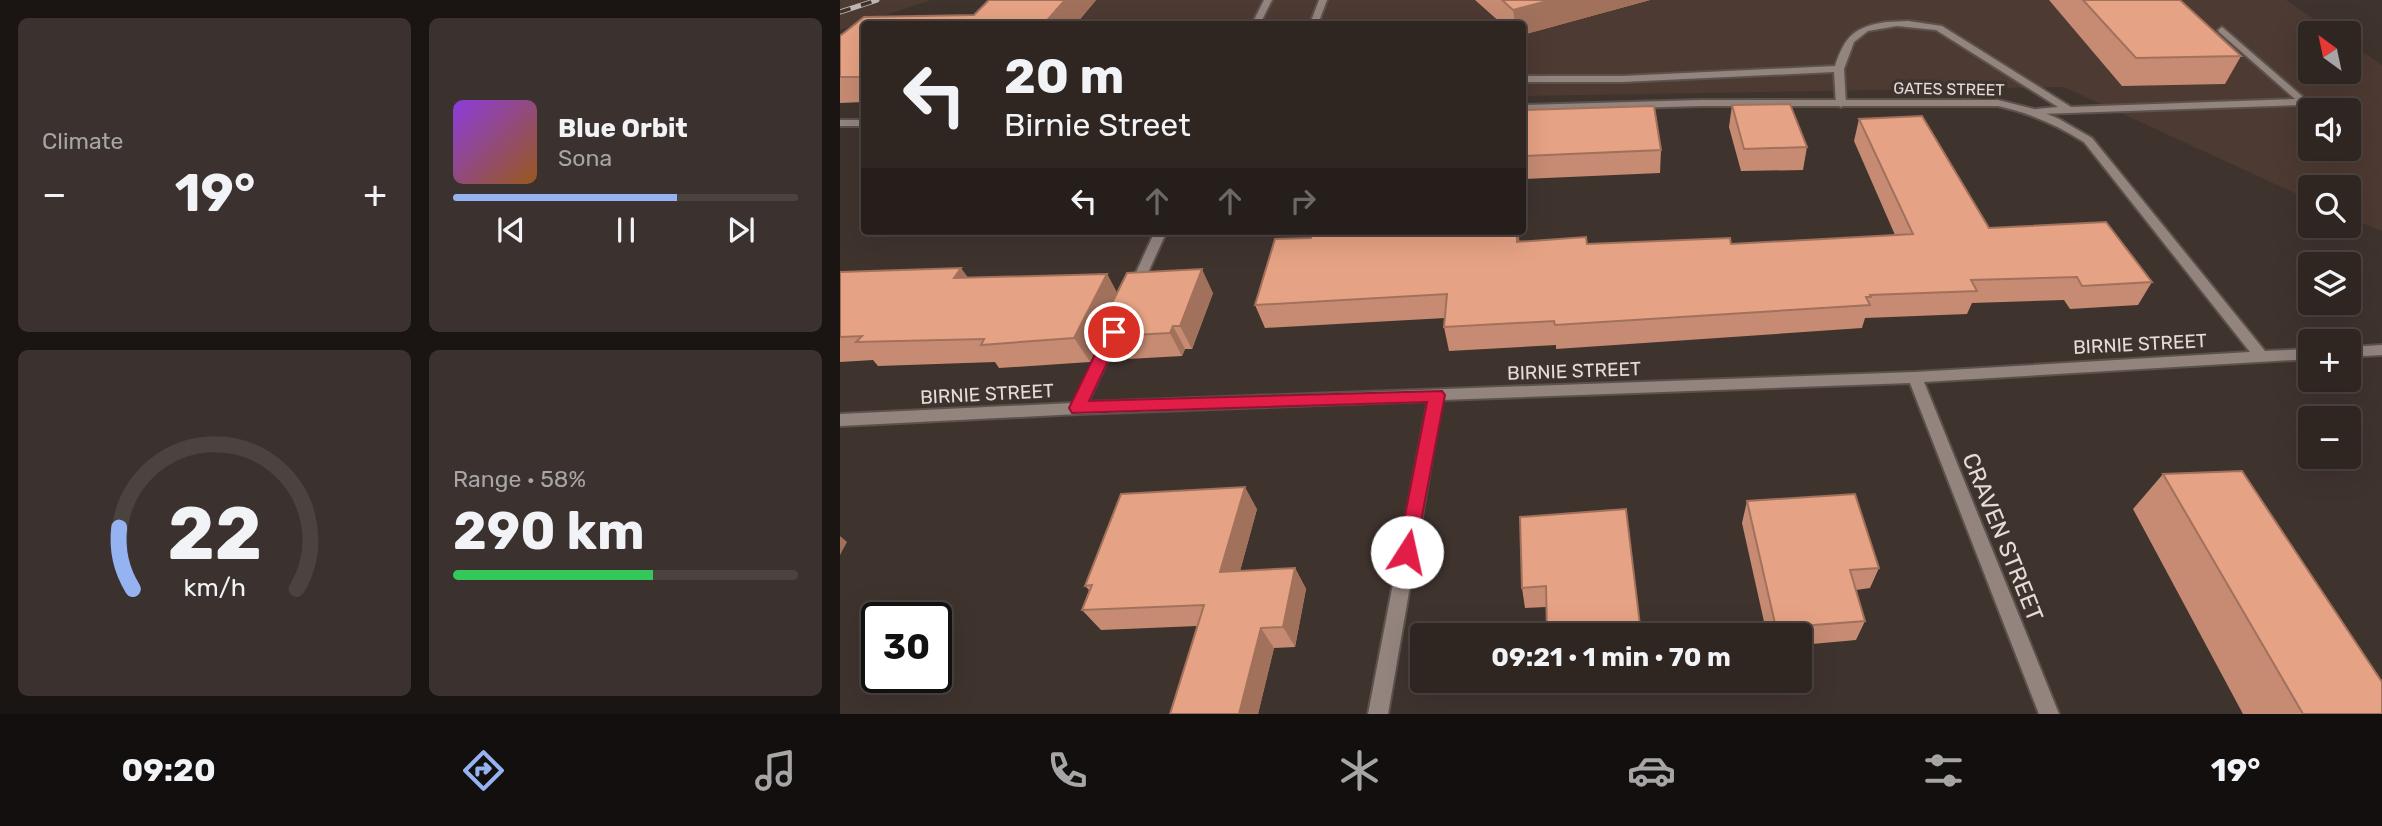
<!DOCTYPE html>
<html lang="en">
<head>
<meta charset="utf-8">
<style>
	body { margin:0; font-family:Rubik,sans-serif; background:#3b322f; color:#f1f3f6; height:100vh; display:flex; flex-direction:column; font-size:26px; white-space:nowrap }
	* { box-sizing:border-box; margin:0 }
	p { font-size:23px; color:#a7a5a5 }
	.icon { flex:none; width:38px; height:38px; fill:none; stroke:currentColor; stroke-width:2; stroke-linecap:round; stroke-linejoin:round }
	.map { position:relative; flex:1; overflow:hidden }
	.side { display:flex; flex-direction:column; gap:18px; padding:18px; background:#1a1513; width:840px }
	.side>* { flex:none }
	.guide { position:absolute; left:21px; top:21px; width:665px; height:214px; border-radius:7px; box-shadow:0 7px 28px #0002,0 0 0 2px #4a4340; background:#2f2622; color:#f1f3f6; overflow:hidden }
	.needle { width:46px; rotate:327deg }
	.buttons { position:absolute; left:1458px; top:21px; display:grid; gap:14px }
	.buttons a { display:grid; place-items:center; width:63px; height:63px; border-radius:7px; background:#2f2622; box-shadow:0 7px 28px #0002,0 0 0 2px #4a4340; font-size:35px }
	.speed { position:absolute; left:21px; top:602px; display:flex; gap:14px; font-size:35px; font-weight:700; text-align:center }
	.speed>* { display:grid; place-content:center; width:91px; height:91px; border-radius:50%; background:#2f2622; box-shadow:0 7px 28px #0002,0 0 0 2px #4a4340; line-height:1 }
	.speed .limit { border:4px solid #111; border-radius:10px; background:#fff; color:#111 }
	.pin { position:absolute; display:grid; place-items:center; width:60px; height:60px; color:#fff; margin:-30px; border:4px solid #fff; border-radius:50%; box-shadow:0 2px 7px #0007 }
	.me { position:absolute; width:77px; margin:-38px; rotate:10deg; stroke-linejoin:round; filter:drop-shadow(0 0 5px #0008) }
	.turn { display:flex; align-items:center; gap:24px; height:147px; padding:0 28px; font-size:32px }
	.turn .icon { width:91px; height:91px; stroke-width:2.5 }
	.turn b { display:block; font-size:49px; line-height:60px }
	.lanes { display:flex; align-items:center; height:66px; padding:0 28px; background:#0003; justify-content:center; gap:35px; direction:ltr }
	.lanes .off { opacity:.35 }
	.big { font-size:52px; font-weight:700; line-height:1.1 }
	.side .card { flex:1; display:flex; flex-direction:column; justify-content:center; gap:10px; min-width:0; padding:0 24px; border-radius:10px; background:#3b322f }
	.side .dial { align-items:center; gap:0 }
	.dial svg { height:182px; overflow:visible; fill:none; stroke:#4a4340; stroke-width:7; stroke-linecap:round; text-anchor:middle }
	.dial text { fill:#f1f3f6; stroke:none }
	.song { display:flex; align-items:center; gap:21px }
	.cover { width:84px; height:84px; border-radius:10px; background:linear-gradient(135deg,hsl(270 70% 55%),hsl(30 70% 35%)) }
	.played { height:7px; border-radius:4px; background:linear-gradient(90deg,#95b2f1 65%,#4a4340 65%) }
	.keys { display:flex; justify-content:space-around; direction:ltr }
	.heat { display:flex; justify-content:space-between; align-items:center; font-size:38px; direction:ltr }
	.charge { height:10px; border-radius:5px; background:linear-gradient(90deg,#34c759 58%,#4a4340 0) }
	.side .tiles { flex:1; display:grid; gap:18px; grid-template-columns:repeat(2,1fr) }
	.trip { position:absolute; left:570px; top:623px; width:402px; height:70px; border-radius:7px; background:#2f2622; box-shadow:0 7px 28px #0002,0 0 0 2px #4a4340; font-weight:700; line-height:70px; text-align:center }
	.menu { display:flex; height:112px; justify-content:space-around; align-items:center; background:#130f0e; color:#a7a5a5 }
	.menu .icon { width:49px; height:49px }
	.menu .selected { color:#95b2f1 }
	.menu b { font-size:32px; color:#f1f3f6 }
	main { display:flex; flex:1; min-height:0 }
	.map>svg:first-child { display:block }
	.built { fill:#4d3a32; fill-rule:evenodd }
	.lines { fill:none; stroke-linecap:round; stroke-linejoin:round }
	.service-casing { stroke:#5b514d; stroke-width:4 }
	.minor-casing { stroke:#5b514d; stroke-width:4 }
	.service { fill:#93847e; fill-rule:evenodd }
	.minor { fill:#93847e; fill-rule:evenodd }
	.rail-casing { stroke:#bdb5b1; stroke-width:5 }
	.rail { stroke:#3f332e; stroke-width:3.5; stroke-dasharray:11; stroke-linecap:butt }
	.wall { fill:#c68b72 }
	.shaded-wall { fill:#a1715c }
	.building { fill:#e6a284; stroke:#a1715c; stroke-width:2 }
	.route { fill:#e11d48; stroke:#92132f; stroke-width:2 }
	.labels { text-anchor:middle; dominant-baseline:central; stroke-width:7; stroke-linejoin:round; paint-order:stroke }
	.far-street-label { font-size:16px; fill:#e4dcd9; stroke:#3f332e }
	.street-label { font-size:19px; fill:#e4dcd9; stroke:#3f332e }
	.near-street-label { font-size:23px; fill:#e4dcd9; stroke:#3f332e }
</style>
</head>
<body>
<main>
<section class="side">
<div class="tiles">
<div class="card"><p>Climate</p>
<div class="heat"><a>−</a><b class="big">19°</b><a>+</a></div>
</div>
<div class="card">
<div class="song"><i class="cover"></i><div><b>Blue Orbit</b><p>Sona</p></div></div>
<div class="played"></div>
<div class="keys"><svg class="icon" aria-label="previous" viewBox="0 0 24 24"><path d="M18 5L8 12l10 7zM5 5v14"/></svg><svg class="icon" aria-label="pause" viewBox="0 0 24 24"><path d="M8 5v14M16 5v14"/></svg><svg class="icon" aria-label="next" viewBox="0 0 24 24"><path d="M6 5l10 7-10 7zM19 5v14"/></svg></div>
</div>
<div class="card dial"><svg viewBox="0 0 100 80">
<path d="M14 69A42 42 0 1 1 86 69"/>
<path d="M14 69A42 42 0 0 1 8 42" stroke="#95b2f1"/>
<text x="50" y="56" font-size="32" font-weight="700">22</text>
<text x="50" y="72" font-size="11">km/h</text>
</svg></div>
<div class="card"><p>Range · 58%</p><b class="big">290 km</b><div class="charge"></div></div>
</div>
</section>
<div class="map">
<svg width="1542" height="714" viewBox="0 0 1542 714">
	<rect width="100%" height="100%" fill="#3f332e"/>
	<!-- built -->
	<g class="built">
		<polygon points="0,0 91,0 0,30"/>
		<path d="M 167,0 L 1446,0 L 1495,33 L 1470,33 L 1470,72 L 1508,72 L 1509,42 L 1542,65 L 1542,231 L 1509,218 L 1508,187 L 1470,187 L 1470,200 L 1224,87 L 683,96 L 682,24 L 138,24 ZM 1470,110 L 1508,110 L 1508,149 L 1470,149 Z"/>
	</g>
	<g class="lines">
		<defs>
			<g id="service">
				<polygon points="424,0 432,0 420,24 412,24"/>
				<polygon points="479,0 487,0 478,24 470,24"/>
				<path d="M 1046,22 L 1068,21 L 1102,26 L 1231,107 L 1455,99 L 1379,32 L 1378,30 L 1382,27 L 1469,102 L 1464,105 L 1200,114 L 1195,111 L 1196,109 L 1218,107 L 1096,30 L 1057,26 L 1028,31 L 1014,42 L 1004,69 L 1006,104 L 1001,107 L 996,104 L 994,72 L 782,82 L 682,82 L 682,76 L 782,76 L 995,66 C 1005,36 1014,27 1046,22 Z"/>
			</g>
			<g id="minor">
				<path d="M 861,100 L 1158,100 L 1198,110 L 1219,119 L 1252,138 L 1425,351 L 1470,349 L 1470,359 L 1084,382 L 1219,714 L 1199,714 L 1070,383 L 602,400 L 548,714 L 528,714 L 588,401 L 238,414 L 0,426 L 0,414 L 233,403 L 265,337 L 272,332 L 279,337 L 248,402 L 1075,372 L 1410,352 L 1244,142 C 1217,125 1190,113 1158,106 L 861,106 L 682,111 L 682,105 Z"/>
				<rect x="0" y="120" width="24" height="6"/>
				<polygon points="315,231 327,231 300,290 294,294 289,293 288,290"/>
				<polygon points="1542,345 1542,355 1508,357 1508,347"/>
			</g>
		</defs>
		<!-- service casing -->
		<use href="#service" class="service-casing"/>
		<!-- minor casing -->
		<use href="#minor" class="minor-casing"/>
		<!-- service -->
		<use href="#service" class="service"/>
		<!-- minor -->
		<use href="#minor" class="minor"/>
		<defs>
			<polyline id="rail" points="0,12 37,0"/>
		</defs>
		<!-- rail casing -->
		<use href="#rail" class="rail-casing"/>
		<!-- rail -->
		<use href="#rail" class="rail"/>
	</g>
	<!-- wall -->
	<g class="wall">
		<polygon points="149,0 256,0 236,24 24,24 24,102 0,103 0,36 24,17 134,15"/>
		<polygon points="635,0 810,0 682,35 682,24 662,24"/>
		<polygon points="1209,0 1340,0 1401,56 1385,84 1282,86"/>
		<polygon points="892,105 967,147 963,170 901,171 889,127"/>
		<polygon points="682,110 821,150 820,173 682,179"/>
		<polygon points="1019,119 1149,228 1312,282 1298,305 1230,309 1224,300 1132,303 1127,314 1025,318 1022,328 716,349 716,345 609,351 604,327 605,318 425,328 415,305 471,238 473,231 546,231 546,234 747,244 891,244 1055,235 1014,141"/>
		<polygon points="0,272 128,278 267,274 277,293 373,293 352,349 345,349 342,356 270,360 259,343 250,362 159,368 155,362 38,366 33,360 0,362"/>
		<polygon points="1323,474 1542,714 1403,714 1293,509"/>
		<polygon points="907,501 1039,568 1030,588 1016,590 1025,621 1016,640 961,645 961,635 927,635 902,523"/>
		<polygon points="417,509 400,571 455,568 466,589 455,647 434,648 418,714 330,714 357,626 261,630 242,610 249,590 245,586"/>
		<polygon points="680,517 800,625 799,635 708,635 706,607 685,608 682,588"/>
	</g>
	<!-- shaded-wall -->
	<g class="shaded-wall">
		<polygon points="225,0 256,0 236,24 204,24"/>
		<polygon points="711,0 810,0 682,35 682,24 675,24 673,10"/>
		<polygon points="537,231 546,231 543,258 537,234"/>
		<polygon points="677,231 679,231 680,265 677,242"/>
		<polygon points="121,268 138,291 114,278"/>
		<polygon points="362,269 373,293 352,349 340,326"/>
		<polygon points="267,274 280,298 255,337 259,343 250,362 234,338"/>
		<polygon points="333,326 345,349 342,356 330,333"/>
		<polygon points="405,487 417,509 394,593 380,572"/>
		<polygon points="0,536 7,542 0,555"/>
		<polygon points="455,568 466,589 455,647 443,627"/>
		<polygon points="421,628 434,648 418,714 399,714"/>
	</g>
	<!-- building -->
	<g class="building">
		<polygon points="149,0 225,0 204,24 24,24 24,77 0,77 0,36 24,17 134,15"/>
		<polygon points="662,0 711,0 673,10"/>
		<polygon points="1243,0 1340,0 1401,56 1296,58"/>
		<polygon points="950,104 967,147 904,149 892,105"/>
		<polygon points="814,106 821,150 682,156 682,110"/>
		<polygon points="1082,116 1149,228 1266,222 1312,282 1242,286 1237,277 1131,280 1137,291 1030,295 1031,297 1026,297 1030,305 715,325 714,321 604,327 607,294 415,305 435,239 471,238 473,231 537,231 537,234 605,231 677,231 677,242 746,237 747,244 890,238 891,244 1073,234 1019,119"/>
		<polygon points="121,268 114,278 267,274 234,338 141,345 144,339 16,342 22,336 0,337 0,272"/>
		<polygon points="362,269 340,326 333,326 330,333 255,337 287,273"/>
		<polygon points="1402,471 1542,682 1542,714 1463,714 1323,474"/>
		<polygon points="405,487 380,572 455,568 443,627 421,628 399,714 330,714 364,605 242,610 252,585 245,586 281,494"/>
		<polygon points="1015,494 1039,568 1010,570 1025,621 936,628 907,501"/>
		<polygon points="786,509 800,625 707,633 706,586 682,588 680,517"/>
	</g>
	<!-- route -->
	<polygon class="route" points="274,326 282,332 249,401 602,391 605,395 574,558 567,560 560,558 558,552 587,402 232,413 229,408 266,332"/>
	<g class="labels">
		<!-- far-street labels -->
		<g class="far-street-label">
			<text transform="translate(1109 89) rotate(1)">GATES STREET</text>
		</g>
		<!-- street labels -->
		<g class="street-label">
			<text transform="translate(1300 344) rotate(-3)">BIRNIE STREET</text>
			<text transform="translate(734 371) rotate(-2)">BIRNIE STREET</text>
			<text transform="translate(147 394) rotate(-3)">BIRNIE STREET</text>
		</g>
		<!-- near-street labels -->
		<g class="near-street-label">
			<text transform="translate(1163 537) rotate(68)">CRAVEN STREET</text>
		</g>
	</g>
</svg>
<div class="buttons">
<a><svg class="needle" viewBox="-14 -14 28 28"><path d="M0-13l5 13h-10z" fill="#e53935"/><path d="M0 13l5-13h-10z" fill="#a7a5a5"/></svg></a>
<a><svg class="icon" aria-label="sound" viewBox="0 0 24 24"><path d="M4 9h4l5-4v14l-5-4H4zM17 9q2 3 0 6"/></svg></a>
<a><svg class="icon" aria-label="search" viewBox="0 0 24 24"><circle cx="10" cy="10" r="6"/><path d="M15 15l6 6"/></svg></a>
<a><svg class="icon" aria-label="layers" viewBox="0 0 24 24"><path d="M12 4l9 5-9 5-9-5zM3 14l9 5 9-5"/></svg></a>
<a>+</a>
<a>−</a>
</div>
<div class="speed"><div class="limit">30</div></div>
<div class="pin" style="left:274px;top:332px;background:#d93025"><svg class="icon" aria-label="arrive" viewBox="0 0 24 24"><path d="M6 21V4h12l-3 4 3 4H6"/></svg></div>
<svg class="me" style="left:567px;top:552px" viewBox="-20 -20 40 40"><circle r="19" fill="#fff"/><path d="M0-13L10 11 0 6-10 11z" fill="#e11d48"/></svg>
<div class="trip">09:21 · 1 min · 70 m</div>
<div class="guide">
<div class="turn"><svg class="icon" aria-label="left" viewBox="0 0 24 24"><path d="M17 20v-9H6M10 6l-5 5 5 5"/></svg><div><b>20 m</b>Birnie Street</div></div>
<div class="lanes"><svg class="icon" aria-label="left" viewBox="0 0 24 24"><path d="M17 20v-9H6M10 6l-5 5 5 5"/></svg><svg class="icon off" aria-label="ahead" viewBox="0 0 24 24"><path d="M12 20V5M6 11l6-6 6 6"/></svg><svg class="icon off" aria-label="ahead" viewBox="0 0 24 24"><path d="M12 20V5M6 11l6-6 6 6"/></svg><svg class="icon off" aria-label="right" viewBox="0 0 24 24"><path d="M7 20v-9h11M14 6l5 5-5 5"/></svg></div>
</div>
</div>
</main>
<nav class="menu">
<b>09:20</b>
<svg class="icon selected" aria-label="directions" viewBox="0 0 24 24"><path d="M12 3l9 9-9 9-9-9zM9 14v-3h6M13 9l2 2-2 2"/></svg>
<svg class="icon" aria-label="music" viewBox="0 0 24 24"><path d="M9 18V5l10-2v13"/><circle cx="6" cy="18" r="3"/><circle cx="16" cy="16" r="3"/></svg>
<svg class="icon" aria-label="phone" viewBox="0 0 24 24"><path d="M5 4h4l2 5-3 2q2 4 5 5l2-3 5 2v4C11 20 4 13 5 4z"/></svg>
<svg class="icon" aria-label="climate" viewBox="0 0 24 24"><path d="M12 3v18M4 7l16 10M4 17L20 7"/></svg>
<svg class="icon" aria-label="car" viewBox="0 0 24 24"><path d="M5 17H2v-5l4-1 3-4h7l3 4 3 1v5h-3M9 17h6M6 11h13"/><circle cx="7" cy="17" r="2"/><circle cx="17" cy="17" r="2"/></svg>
<svg class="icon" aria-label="filters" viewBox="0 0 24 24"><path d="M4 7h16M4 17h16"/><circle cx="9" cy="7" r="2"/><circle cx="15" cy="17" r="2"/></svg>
<b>19°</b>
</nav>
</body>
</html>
